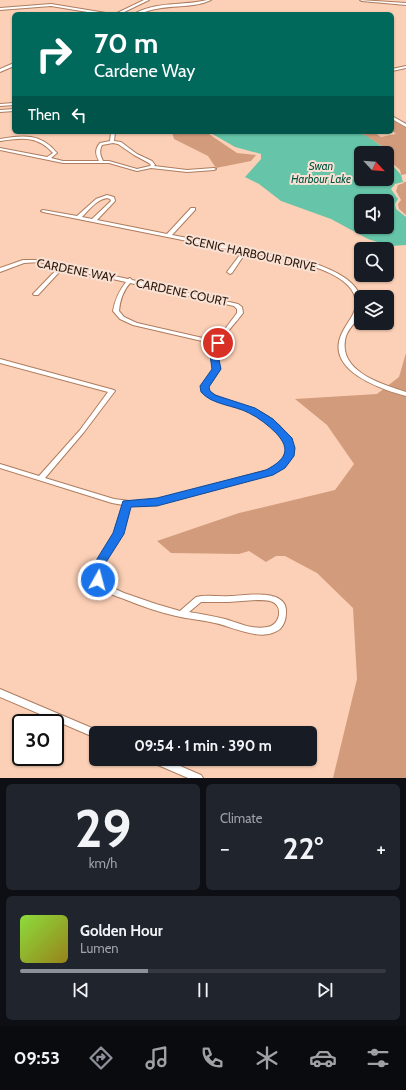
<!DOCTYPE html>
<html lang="en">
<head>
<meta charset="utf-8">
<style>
	body { margin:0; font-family:Cabin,sans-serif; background:#20242c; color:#f1f3f6; height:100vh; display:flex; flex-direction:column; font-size:15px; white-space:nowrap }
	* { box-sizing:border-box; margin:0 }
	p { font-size:13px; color:#9ea1a6 }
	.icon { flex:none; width:22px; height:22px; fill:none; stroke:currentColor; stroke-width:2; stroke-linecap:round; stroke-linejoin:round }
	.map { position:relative; height:778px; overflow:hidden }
	.panel { display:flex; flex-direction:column; gap:6px; padding:6px; background:#0d0f14; flex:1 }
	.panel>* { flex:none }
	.banner { position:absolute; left:12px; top:12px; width:382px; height:122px; border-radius:6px; box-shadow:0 1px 3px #0004; background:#00695c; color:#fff; overflow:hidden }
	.needle { width:26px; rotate:116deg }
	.buttons { position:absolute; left:354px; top:146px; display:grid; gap:8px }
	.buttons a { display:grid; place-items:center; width:40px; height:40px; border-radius:6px; background:#171b24; box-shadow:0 1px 3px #0004; font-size:20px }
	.speed { position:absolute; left:12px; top:714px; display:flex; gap:8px; font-size:20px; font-weight:700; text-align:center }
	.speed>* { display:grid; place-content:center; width:52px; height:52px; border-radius:50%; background:#171b24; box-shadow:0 1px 3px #0004; line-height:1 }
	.speed .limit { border:2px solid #111; border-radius:6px; background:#fff; color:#111 }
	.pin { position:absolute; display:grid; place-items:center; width:34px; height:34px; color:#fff; margin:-17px; border:2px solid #fff; border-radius:50%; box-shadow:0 1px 4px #0007 }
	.me { position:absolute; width:44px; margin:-22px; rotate:7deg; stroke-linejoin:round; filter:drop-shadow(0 0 3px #0008) }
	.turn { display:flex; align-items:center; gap:14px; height:84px; padding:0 16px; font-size:18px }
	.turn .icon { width:52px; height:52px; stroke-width:2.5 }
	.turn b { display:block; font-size:28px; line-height:34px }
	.then { display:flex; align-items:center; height:38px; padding:0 16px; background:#0003; gap:8px; font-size:15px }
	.big { font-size:30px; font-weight:800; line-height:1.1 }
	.panel .card { flex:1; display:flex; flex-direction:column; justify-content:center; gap:6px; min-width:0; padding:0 14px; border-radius:6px; background:#20242c }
	.panel .dial { align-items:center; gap:0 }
	.dial b { font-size:52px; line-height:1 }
	.song { display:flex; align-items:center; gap:12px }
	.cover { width:48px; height:48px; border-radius:6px; background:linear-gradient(135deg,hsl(90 70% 55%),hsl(50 70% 35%)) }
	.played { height:4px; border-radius:2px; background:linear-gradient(90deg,#8c9099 35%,#363941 35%) }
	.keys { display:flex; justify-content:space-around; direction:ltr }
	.heat { display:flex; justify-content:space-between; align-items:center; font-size:22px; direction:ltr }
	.panel .tiles { flex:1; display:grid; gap:6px; grid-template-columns:1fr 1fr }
	.card:last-child { grid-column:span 2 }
	.trip { position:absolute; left:89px; top:726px; width:228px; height:40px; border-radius:6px; background:#171b24; box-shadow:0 1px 3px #0004; font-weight:800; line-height:40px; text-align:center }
	.tabs { display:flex; height:64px; justify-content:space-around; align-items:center; background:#090b0e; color:#9ea1a6 }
	.tabs .icon { width:28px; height:28px }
	.tabs .active { color:#8c9099 }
	.tabs b { font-size:18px; color:#f1f3f6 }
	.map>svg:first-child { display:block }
	.green { fill:#d29c7c }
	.water { fill:#66c5a8; fill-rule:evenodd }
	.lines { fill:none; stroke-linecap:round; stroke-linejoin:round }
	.minor-casing { stroke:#ae7c5e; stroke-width:2 }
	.tertiary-casing { stroke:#ae7c5e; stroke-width:2 }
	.minor { fill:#fff; fill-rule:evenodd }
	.tertiary { fill:#fff; fill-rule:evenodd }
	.route { fill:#1a73e8; stroke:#114b97 }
	.labels { text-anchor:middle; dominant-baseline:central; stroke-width:4; stroke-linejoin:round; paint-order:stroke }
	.far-water-label { font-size:11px; font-style:italic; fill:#005441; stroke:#f9e2d5 }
	.street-label { font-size:12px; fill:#2e1a0e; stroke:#f9e2d5 }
</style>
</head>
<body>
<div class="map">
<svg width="406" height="778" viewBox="0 0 406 778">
	<rect width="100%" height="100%" fill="#fcd0b6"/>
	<!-- green -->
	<g class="green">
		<polygon points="392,120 406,128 406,174 401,175 400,170 392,163 387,149 359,132 374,132 381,137 396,134 392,131"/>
		<polygon points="172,132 206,132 237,153 256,155 251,161 216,168 208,156 174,139"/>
		<polygon points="403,182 406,182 406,215 399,209 398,204 401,200 396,191 398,185 404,183"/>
		<polygon points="406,353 406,778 333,778 357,679 353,608 317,573 285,556 276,556 266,562 249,551 239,554 171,553 157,541 239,513 335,490 354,464 327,425 295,399 377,394 399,377"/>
	</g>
	<!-- water -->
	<path class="water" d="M 209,132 L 358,132 L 368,137 L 386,149 L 389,161 L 401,175 L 403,182 L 395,184 L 391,189 L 398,199 L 395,204 L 396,209 L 406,217 L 406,245 L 390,246 L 368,239 L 331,219 L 281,201 L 259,184 L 245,177 L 261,159 L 261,154 L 235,147 ZM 361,153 L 387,153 L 387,179 L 361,179 ZM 361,201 L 387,201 L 387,227 L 361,227 Z"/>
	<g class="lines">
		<defs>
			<g id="minor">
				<path d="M 207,0 L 211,0 C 195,8 174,5 156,9 C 148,10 142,14 134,14 C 156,1 183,6 207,0 Z"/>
				<polygon points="51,4 106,13 108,14 100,14 51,6 0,10 0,8"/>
				<polygon points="406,66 406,68 392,71 392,69"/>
				<polygon points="14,103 14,105 0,106 0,104"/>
				<polygon points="14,109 14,111 0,112 0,110"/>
				<polygon points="392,116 406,124 406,127 392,119"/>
				<path d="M 111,132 L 115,132 L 114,141 L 121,142 L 137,154 L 152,161 L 155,165 L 154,166 L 187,170 L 214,168 L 216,169 L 214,170 L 187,172 L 151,168 L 137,171 L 109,163 L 63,163 L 0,150 L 0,148 L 47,157 L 53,153 C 37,135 21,138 0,141 L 0,139 C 23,135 41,133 57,153 L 51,158 L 63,161 L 99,161 C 95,154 95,149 100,143 L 110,141 ZM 113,143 L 118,144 L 134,155 L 149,163 L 151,165 L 150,166 L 137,169 L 109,161 L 103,161 C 100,155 99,151 102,145 Z"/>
				<path d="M 107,195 L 114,197 L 115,201 L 97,220 L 167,234 L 191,208 L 195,208 L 195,210 L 172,235 L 310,262 C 331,269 366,282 361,310 C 359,320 349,327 346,336 C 336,371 381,384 406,392 L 406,396 C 380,389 324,370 342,333 C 348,320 361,310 354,294 C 341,265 274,258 246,252 L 232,273 L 230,274 L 227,272 L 242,252 L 43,212 L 41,211 L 43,210 L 77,216 L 96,199 ZM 107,198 L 110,199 L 111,201 L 92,219 L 82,217 C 89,210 96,200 107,198 Z"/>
				<path d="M 23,260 L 40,260 L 128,279 L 130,278 L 132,280 L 238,304 L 242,307 L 243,313 C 235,324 218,340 217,353 C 217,358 219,364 220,369 L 208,387 L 208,390 C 217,400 240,404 253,409 C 265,413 278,423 286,433 C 290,437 293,443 293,449 C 293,462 283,469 272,474 L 157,504 L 137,506 L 130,506 L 122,534 L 102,567 L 102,579 L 109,586 L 124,593 L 156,604 L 180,611 L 196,597 C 207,594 219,597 230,596 C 244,596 288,587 286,613 C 286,618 284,625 280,629 C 262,643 234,627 215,623 C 202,620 189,619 176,616 C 159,612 141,606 124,599 C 113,595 101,591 94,580 L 94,567 L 115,534 L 123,505 L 112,503 L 0,468 L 0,464 L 39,476 L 80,430 L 108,392 L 0,363 L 0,359 L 114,390 L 115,391 L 84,432 L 45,478 L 114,499 L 137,502 L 157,500 L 268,470 C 293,459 292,443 272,426 C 267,422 261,417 255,414 C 241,407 225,404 211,398 C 207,395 202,393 202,387 L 214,369 C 212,360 210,353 215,344 L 133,325 L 120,319 L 113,311 C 115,300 119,291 126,282 L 63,268 L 38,295 L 34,295 L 33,294 L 34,293 L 59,267 L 40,262 L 24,263 L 0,272 L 0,268 ZM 130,283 L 234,306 L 237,309 L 237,313 L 216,341 L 137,323 L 124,317 L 119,311 C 120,300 123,291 130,283 ZM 257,600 C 262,600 268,600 273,602 C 284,608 279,626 267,627 C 252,630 239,623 225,619 C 214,616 201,614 189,612 L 201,602 L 228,602 Z"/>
				<polygon points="0,689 99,731 100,733 96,733 96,738 0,697"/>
				<polygon points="150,759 164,759 201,775 203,778 188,778 151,762"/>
			</g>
			<g id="tertiary">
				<polygon points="144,0 149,0 120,14 115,14"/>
				<polygon points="360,0 406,3 406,5 362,1"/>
				<polygon points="14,63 14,66 0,72 0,69"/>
			</g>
		</defs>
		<!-- minor casing -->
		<use href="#minor" class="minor-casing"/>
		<!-- tertiary casing -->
		<use href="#tertiary" class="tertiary-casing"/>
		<!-- minor -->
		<use href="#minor" class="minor"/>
		<!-- tertiary -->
		<use href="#tertiary" class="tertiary"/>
	</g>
	<!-- route -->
	<path class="route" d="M 214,341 L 218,341 L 222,343 L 218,355 L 221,369 L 209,387 L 210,391 L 215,395 L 255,408 L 273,419 L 292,438 L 295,448 L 294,456 L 285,468 L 273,475 L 157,506 L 131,507 L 124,534 L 103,567 L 104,580 L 102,583 L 98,584 L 94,583 L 93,580 L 92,567 L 113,533 L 123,501 L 157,498 L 266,470 C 285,460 292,450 276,433 C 268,425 259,418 249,413 C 234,405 212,405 201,392 L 200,386 L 212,369 L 210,355 Z"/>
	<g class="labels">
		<!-- far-water labels -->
		<g class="far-water-label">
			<text x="321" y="166">Swan<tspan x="321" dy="13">Harbour Lake</tspan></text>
		</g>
		<!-- street labels -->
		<g class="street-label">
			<text transform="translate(251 253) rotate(12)">SCENIC HARBOUR DRIVE</text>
			<text transform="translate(76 270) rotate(11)">CARDENE WAY</text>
			<text transform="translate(182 292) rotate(12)">CARDENE COURT</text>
		</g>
	</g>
</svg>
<div class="buttons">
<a><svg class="needle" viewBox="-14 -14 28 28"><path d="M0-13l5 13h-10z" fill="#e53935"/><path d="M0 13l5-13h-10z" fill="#9ea1a6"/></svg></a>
<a><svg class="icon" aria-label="sound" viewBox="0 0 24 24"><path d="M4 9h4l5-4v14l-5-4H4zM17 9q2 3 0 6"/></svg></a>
<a><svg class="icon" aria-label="search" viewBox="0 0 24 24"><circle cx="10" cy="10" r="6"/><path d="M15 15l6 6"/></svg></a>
<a><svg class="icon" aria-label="layers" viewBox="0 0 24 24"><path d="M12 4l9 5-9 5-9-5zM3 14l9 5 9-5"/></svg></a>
</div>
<div class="speed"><div class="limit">30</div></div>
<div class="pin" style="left:218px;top:343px;background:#d93025"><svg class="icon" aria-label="arrive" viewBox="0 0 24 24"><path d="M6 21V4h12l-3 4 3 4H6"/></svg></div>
<svg class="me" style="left:98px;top:580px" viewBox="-20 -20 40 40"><circle r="17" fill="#1a73e8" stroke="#fff" stroke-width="3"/><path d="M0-11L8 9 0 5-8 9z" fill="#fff"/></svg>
<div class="trip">09:54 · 1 min · 390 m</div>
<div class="banner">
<div class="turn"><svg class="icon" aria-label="right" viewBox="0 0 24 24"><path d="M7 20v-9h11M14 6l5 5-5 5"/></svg><div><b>70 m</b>Cardene Way</div></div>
<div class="then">Then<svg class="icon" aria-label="left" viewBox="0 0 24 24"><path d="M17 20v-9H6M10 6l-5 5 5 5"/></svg></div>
</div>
</div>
<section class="panel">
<div class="tiles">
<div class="card dial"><b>29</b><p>km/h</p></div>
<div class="card"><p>Climate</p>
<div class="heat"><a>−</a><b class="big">22°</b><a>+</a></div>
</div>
<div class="card">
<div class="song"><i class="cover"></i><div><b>Golden Hour</b><p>Lumen</p></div></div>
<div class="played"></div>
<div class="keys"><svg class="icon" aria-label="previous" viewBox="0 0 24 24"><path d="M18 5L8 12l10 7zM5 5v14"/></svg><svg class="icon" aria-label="pause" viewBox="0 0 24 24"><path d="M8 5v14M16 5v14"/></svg><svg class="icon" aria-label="next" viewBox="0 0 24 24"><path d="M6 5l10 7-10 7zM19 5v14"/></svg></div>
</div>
</div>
</section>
<nav class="tabs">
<b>09:53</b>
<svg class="icon active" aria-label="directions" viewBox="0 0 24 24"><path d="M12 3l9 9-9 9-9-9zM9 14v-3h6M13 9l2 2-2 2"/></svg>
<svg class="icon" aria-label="music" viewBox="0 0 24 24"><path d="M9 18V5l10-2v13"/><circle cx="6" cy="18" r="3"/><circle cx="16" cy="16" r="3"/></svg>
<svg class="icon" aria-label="phone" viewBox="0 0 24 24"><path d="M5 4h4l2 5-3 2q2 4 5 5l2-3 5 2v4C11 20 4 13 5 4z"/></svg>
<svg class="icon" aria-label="climate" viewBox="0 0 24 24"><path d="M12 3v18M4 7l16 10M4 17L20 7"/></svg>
<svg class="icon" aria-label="car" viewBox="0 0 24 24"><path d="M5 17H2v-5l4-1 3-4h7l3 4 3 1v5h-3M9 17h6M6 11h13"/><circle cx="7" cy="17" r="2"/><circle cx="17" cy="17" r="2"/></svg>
<svg class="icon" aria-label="filters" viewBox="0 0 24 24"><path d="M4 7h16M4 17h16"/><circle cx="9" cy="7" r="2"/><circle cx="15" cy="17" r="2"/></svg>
</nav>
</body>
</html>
